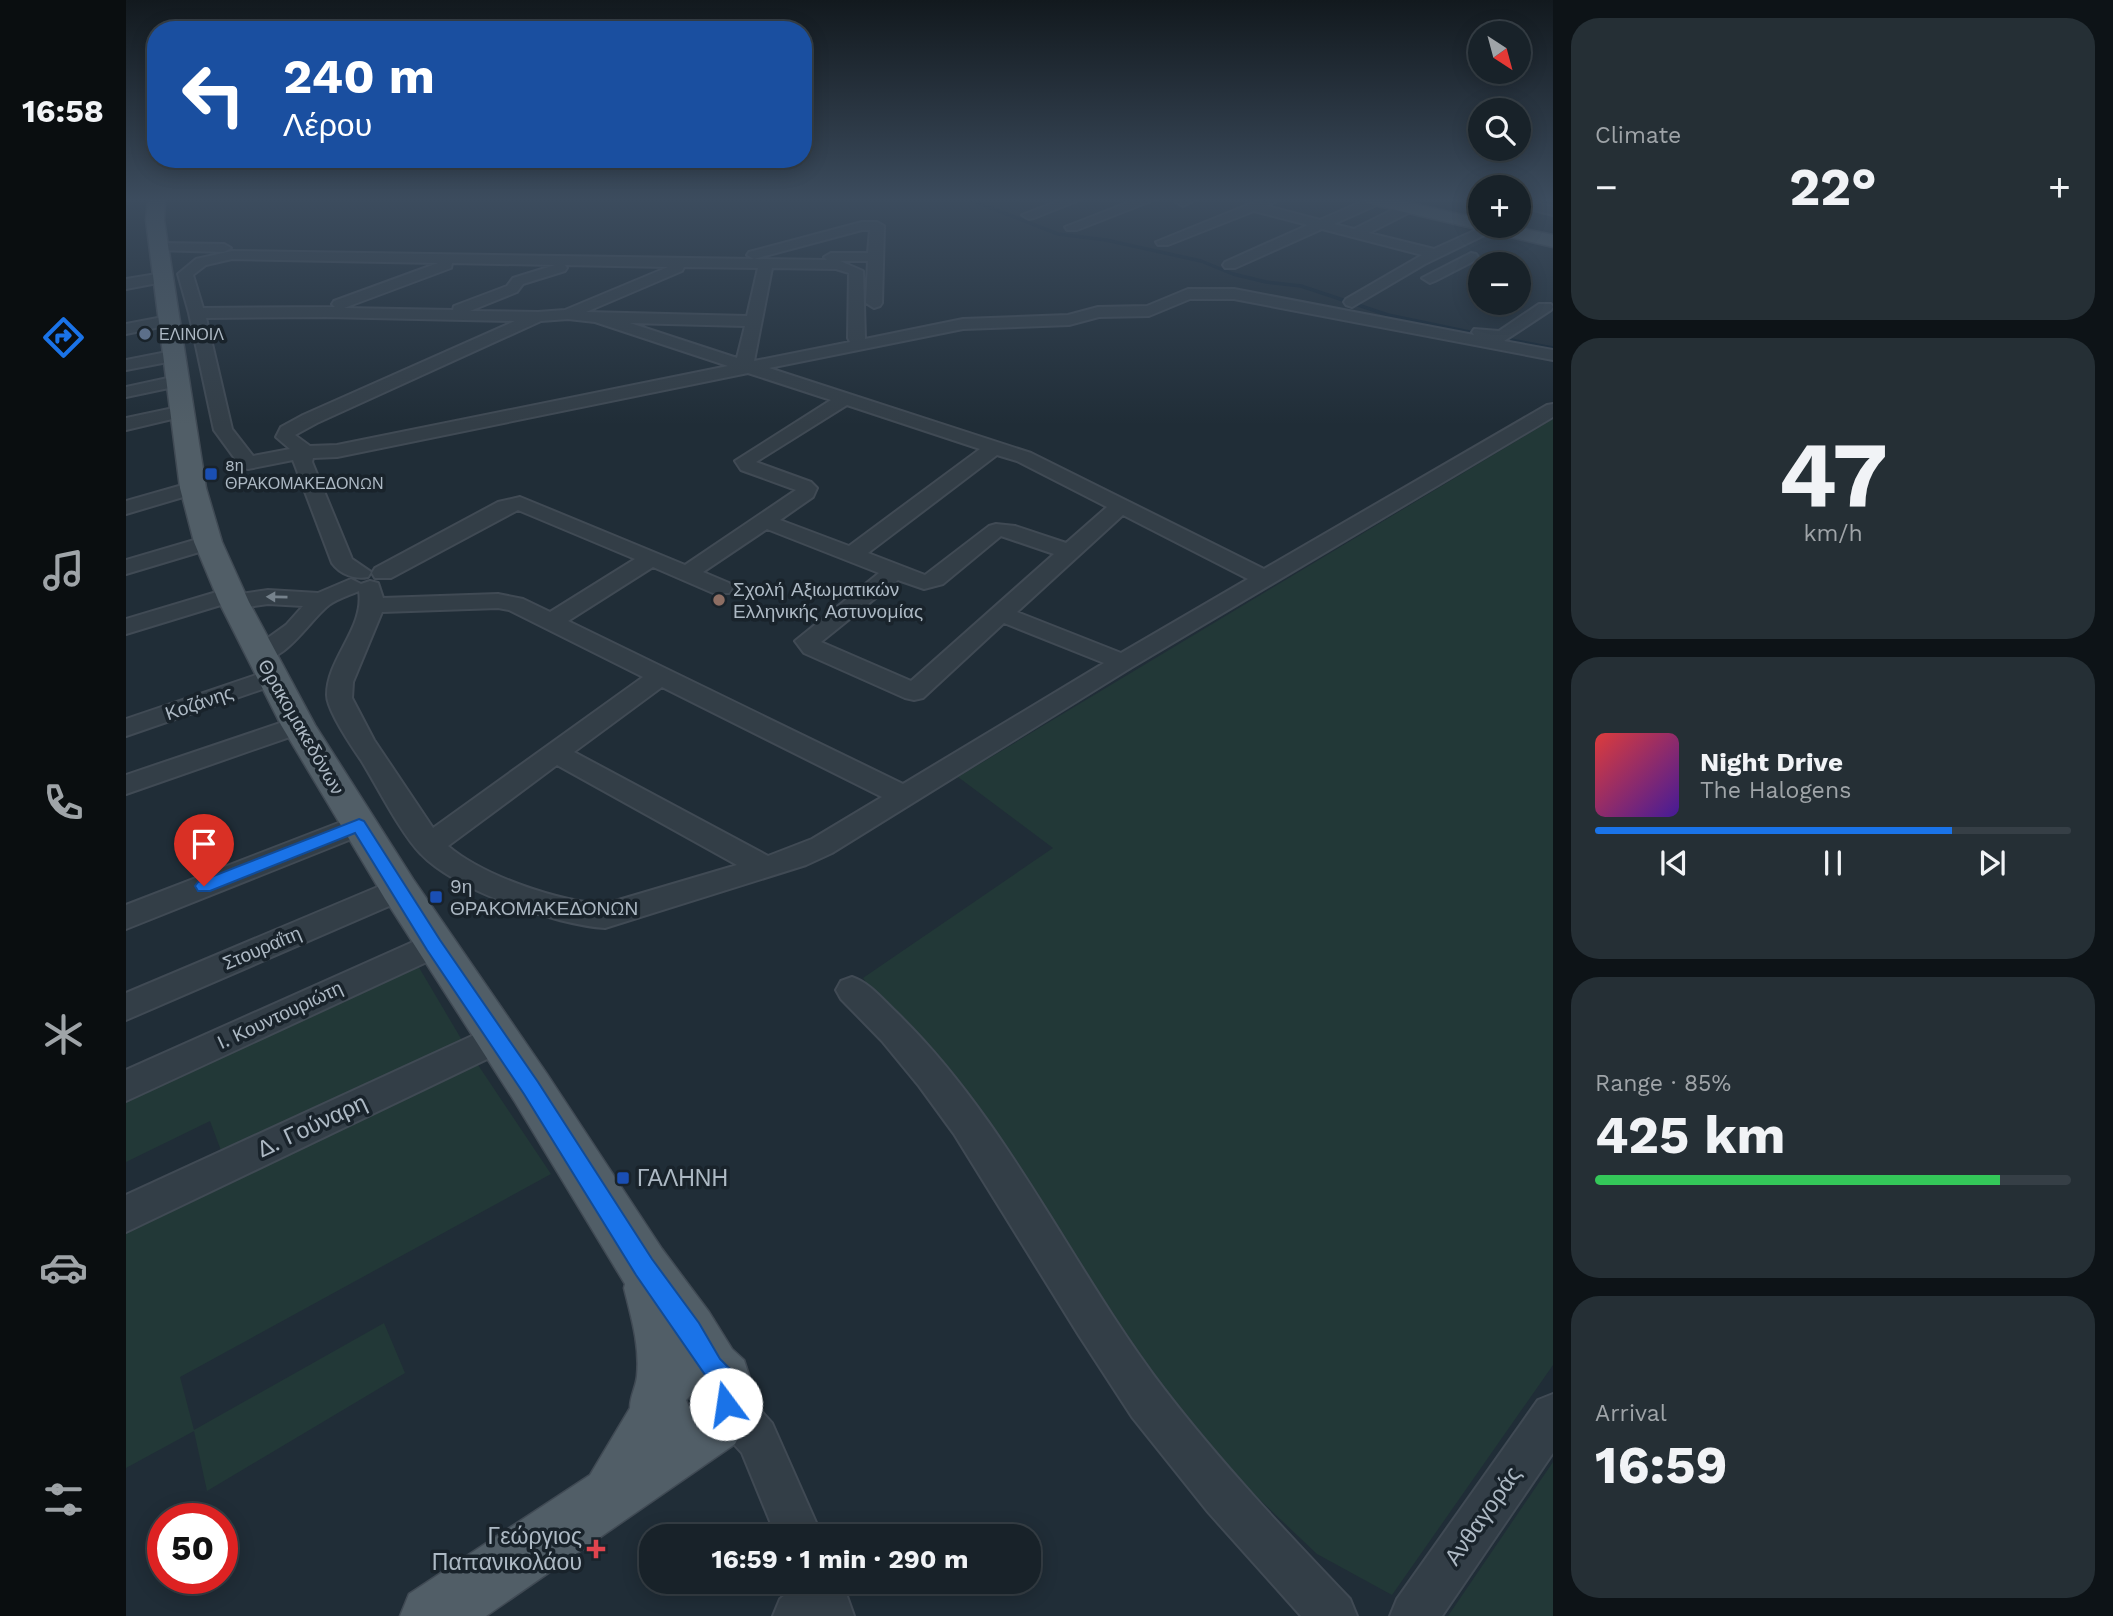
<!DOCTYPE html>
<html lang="en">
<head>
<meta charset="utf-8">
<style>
	body { margin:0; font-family:"Work Sans",sans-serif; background:#252f35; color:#f1f3f6; height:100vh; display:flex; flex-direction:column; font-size:26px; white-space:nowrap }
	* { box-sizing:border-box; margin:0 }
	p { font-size:23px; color:#9fa4a8 }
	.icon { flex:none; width:38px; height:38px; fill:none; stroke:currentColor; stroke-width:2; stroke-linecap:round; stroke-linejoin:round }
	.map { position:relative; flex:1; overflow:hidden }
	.sheet { display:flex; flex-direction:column; gap:18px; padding:18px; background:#0d1317; width:560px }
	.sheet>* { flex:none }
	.banner { position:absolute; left:21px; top:21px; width:665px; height:147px; border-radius:28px; box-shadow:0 4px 18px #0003,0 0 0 2px #363f46; background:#1a4fa0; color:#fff; overflow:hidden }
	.needle { width:46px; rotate:144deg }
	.tools { position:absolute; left:1342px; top:21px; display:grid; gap:14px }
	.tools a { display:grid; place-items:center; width:63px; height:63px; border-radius:50%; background:#182229; box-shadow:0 4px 18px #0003,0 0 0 2px #363f46; font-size:35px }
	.speed { position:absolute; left:21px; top:1503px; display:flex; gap:14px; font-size:35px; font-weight:700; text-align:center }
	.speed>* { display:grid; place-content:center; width:91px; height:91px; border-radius:50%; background:#182229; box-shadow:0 4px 18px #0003,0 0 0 2px #363f46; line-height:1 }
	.speed .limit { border:10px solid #d22; background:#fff; color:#111 }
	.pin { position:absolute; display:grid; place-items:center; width:60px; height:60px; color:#fff; margin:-72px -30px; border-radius:50% 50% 50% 0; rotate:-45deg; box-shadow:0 0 7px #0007 }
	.pin .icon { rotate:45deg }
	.me { position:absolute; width:77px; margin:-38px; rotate:346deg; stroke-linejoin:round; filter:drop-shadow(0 0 5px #0008) }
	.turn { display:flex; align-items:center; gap:24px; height:147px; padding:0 21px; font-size:32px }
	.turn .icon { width:91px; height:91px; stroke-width:2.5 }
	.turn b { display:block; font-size:49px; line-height:60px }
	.big { font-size:52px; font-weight:700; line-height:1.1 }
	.sheet .tile { flex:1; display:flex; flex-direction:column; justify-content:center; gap:10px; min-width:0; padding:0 24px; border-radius:28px; background:#252f35 }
	.sheet .dial { align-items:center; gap:0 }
	.dial b { font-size:91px; line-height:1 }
	.song { display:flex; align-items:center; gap:21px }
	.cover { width:84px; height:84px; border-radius:10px; background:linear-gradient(135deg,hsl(0 70% 55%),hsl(260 70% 35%)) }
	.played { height:7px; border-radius:4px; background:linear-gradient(90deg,#1a73e8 75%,#363f46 75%) }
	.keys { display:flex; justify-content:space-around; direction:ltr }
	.heat { display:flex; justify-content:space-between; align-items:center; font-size:38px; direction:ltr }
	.charge { height:10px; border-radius:5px; background:linear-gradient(90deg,#34c759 85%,#363f46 0) }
	.trip { position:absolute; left:513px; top:1524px; width:402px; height:70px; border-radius:28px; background:#182229; box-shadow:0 4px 18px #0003,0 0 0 2px #363f46; font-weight:700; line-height:70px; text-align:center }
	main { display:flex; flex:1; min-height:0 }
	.tab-bar { display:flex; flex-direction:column; width:126px; justify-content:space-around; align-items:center; background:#0a0e10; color:#9fa4a8 }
	.tab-bar .icon { width:49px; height:49px }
	.tab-bar .selected { color:#1a73e8 }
	.tab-bar b { font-size:32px; color:#f1f3f6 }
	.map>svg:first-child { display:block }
	.green { fill:#223837 }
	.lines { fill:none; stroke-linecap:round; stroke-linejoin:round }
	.stream { stroke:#142533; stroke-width:3.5 }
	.minor-casing { stroke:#404a54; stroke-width:4 }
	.major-casing { stroke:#404a54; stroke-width:3 }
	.minor { fill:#333e47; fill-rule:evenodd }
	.major { fill:#515e67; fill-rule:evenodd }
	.oneway { fill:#76828c }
	.route { fill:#1a73e8; stroke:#114b97; stroke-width:2 }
	.service-dot { fill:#5c6f8a; stroke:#19232b; stroke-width:2.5 }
	.transit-dot { fill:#1a4fb4; stroke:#19232b; stroke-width:2.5 }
	.education-dot { fill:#8d6e63; stroke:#19232b; stroke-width:2.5 }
	.health-dot { fill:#e0444e; stroke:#19232b; stroke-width:2.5 }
	.labels { text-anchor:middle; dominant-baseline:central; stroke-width:7; stroke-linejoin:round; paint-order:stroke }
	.far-poi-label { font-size:16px; fill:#adb9c4; stroke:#19232b; text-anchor:start }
	.poi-label { font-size:19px; fill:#adb9c4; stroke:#19232b; text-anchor:start }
	.street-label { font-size:19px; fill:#adb9c4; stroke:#19232b }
	.near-street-label { font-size:23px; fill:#adb9c4; stroke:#19232b }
	.near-poi-label { font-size:23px; fill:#adb9c4; stroke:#19232b; text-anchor:start }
</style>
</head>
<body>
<main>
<nav class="tab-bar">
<b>16:58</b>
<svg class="icon selected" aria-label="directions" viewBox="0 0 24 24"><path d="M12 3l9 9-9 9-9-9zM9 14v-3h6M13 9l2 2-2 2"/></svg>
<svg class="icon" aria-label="music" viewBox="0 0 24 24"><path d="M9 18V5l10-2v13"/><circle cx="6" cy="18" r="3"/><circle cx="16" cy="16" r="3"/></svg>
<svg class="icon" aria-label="phone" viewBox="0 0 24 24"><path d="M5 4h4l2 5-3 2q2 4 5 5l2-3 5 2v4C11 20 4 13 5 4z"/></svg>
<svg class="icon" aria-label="climate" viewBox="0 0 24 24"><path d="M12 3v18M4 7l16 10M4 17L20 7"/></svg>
<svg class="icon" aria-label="car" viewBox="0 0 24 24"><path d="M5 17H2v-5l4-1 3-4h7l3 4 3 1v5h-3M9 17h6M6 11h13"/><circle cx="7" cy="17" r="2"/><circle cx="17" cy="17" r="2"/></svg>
<svg class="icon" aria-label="filters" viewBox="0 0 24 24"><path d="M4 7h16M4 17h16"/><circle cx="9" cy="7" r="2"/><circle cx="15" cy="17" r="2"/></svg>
</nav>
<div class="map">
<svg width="1427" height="1616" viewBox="0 0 1427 1616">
	<rect width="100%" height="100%" fill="#202d37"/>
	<!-- green -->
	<g class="green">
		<polygon points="1427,419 1427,1365 1266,1595 1191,1554 1077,1446 737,978 927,848 832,777"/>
		<polygon points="288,959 340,1047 425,1174 54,1377 68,1430 258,1323 279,1373 81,1491 68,1431 0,1468 0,1215 100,1164 84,1121 0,1162 0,1091"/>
		<polygon points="1427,1462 1427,1616 1322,1616"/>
	</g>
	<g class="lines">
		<!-- stream -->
		<g class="stream">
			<polyline points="842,199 932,234 980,240 1075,261 1107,274 1140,282 1175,286 1262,315 1353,334"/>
			<polyline points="1374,338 1427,348"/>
		</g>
		<defs>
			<g id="minor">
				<polygon points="937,199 956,199 908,218 903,219 896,215"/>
				<polygon points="1011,199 1030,199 951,230 941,230 939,227"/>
				<polygon points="1053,199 1071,199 1057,206 1050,202"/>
				<polygon points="1136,199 1152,200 1141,206 1194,220 1242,199 1256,199 1255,203 1208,224 1228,229 1278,204 1288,204 1288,210 1243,233 1308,249 1359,226 1375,227 1299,264 1226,307 1220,305 1218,302 1220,299 1296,255 1196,229 1109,268 1099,268 1097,265 1099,262 1182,225 1128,211 1042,245 1032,245 1030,242"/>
				<polygon points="1393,199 1427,207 1427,215 1393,206"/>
				<path d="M 736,222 L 751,222 L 758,226 L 756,303 L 754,306 L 748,308 L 740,303 L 742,261 L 714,261 L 737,271 L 739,339 L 837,319 L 942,315 L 972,307 L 1021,306 L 1062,289 L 1108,289 L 1348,335 L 1346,332 L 1348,329 L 1373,331 L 1413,304 L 1425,304 L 1427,307 L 1425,310 L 1378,341 L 1427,350 L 1427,360 L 1108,299 L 1064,299 L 1023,316 L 973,317 L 943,325 L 837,329 L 643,368 L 905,453 L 1138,569 L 1421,405 L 1427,404 L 1427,417 L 1006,667 L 706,853 L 680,865 L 479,928 C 430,925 329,890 295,854 C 275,834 251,786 235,760 C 226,747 201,710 201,695 C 201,658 239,628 233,591 C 224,595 211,599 203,605 C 182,621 157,668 125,660 L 122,655 L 125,650 L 160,625 L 177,606 L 142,604 L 108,609 L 98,604 L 0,634 L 0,619 L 104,588 L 112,590 L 115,594 L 142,590 L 192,593 L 225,579 L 235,584 L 244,581 L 252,583 L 257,598 L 372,594 L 397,599 L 424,612 L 509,559 L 392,510 L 265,578 L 249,578 L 246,573 L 249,568 L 372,502 L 394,497 L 559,565 L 670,490 L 615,470 L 609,461 L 705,400 L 622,373 L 211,457 L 187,458 L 186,462 L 226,559 L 245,572 L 242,577 C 229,580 214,574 206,563 L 167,460 L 122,469 L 115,467 L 88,430 L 63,313 L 52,274 L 70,259 L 106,251 L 628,259 L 621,255 L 623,252 ZM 736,230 L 744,230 L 742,253 L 705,253 L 698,257 L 701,260 L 628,259 ZM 106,259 L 312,263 L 208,301 L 206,304 L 209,307 L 77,308 L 67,275 L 80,265 ZM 326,263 L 429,265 L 387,278 L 381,286 L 328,306 L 327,310 L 218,308 L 325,268 ZM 439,265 L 542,267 L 439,310 L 412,312 L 344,311 L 391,292 L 397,284 L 439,271 L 441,268 ZM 558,267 L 632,268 L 621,316 L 460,312 L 556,271 ZM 646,268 L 710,269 L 723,273 L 722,338 L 724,342 L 628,361 ZM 200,317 L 389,321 L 177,415 L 155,427 L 150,437 L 164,449 L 127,456 L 106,429 L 80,318 ZM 442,319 L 469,322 L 602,366 L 211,445 L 184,446 L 169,435 L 191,423 L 415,321 ZM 504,323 L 619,326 L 611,358 ZM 721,405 L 854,449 L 723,546 L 654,520 L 687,497 L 691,488 L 685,482 L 630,462 ZM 871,455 L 891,461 L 981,507 L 940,543 L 889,526 L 870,524 L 863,526 L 799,575 L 742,553 ZM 997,515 L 1122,579 L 995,653 L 891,612 ZM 641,529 L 753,573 L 669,641 L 678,653 L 779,698 L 788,700 L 797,698 L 878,623 L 978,663 L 777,784 L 442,621 L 527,567 L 587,593 L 603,593 L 606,588 L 603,583 L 577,572 ZM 875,536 L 928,554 L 785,681 L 695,642 L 772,580 L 798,589 L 817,584 ZM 372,608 L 383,610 L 517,677 L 307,828 L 248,740 L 226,698 L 227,682 L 256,612 ZM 536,687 L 756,797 L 686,839 L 642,856 L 448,752 ZM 431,765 L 611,865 L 479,904 C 433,902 357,876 322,846 Z"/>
				<polygon points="34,243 98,244 105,248 98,252 29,250 27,247"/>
				<polygon points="1345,253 1350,254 1352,257 1350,260 1309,281 1304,283 1296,278"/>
				<polygon points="37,273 45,278 42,281 0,289 0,279"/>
				<polygon points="42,316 50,321 48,324 0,334 0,324"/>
				<polygon points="46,351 54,356 52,360 0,370 0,360"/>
				<polygon points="51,376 60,381 57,385 0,397 0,387"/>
				<polygon points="57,406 66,411 63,415 0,430 0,418"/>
				<polygon points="67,482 74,484 77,488 74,492 0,514 0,501"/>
				<polygon points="82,536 90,537 93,542 90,547 0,574 0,560"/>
				<polygon points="145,670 154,673 157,678 154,683 0,736 0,719"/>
				<polygon points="172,717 181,719 185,725 181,731 0,794 0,775"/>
				<polygon points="233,815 243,818 247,825 243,832 0,929 0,905"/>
				<polygon points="273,878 284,881 288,889 284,897 0,1020 0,993"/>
				<polygon points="307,933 318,936 323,945 318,954 0,1101 0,1070"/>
				<path d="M 726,977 C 744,983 757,1000 771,1013 C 882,1121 945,1267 1038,1389 C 1095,1463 1159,1531 1224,1599 L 1231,1616 L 1175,1616 L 1082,1512 L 1006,1417 L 952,1334 L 828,1134 L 793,1086 L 756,1041 L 715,999 L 710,990 L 715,981 Z"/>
				<polygon points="372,1024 384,1028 389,1038 384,1048 0,1232 0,1195"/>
				<polygon points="600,1383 615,1389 646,1423 696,1536 650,1536 616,1453 585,1419 579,1404 585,1389"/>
				<polygon points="1427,1394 1427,1453 1316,1616 1264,1616 1271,1599 1412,1400"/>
				<polygon points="669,1582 716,1582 728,1616 647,1616 654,1599 670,1586"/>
			</g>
			<g id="major">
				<path d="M 22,199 L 39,199 L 38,220 L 80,488 L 96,542 L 123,602 L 189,725 L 287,879 L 421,1074 L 536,1249 L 583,1312 L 606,1349 L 618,1360 L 629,1394 L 626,1410 L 609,1444 L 360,1616 L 274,1616 L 283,1594 L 464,1475 L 504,1408 C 504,1396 510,1387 511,1376 C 514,1345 505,1317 498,1288 L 499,1284 L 389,1102 L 259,899 L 155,725 L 93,602 L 68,542 L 54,488 L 20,220 ZM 569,1391 L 573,1393 L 569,1404 L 563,1407 L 560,1400 Z"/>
				<polygon points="1238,199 1267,199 1354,219 1354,226 1385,226 1427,235 1427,247 1240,203"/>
			</g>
		</defs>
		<!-- minor casing -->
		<use href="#minor" class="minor-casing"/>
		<!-- major casing -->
		<use href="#major" class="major-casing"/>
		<!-- minor -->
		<use href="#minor" class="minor"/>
		<!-- major -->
		<use href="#major" class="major"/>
	</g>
	<!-- one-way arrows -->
	<defs><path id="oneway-solid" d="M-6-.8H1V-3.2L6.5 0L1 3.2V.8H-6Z" transform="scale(1.75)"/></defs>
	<use class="oneway" href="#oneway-solid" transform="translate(151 597) rotate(-179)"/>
	<!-- sky -->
	<linearGradient id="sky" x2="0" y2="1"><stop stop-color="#12191e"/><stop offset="0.47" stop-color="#3c4c5e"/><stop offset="1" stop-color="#3c4c5e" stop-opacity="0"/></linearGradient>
	<rect width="1427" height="425" fill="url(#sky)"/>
	<!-- route -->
	<polygon class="route" points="233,819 238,821 314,940 412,1082 526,1259 573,1323 594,1359 606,1371 612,1404 609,1413 600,1416 592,1413 586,1385 510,1275 398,1094 301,950 229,833 84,891 72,891 69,886 72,882"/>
	<!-- markers -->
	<circle class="service-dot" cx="19" cy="334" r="7"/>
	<g class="transit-dot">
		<rect x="78" y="467" width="14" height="14" rx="3.5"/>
		<rect x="303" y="890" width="14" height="14" rx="3.5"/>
		<rect x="490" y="1171" width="14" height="14" rx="3.5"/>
	</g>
	<circle class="education-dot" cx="593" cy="600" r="7"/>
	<path class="health-dot" d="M466.5 1538.5h7v7h7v7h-7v7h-7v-7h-7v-7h7z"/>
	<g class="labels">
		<!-- far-poi labels -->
		<g class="far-poi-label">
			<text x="33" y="334">ΕΛΙΝΟΙΛ</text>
			<text x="99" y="465">8η<tspan x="99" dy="18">ΘΡΑΚΟΜΑΚΕΔΟΝΩΝ</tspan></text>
		</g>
		<!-- poi labels -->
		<g class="poi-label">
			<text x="607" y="589">Σχολή Αξιωματικών<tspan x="607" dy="22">Ελληνικής Αστυνομίας</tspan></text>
			<text x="324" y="886">9η<tspan x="324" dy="22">ΘΡΑΚΟΜΑΚΕΔΟΝΩΝ</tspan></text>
		</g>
		<!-- street labels -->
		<g class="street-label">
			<text transform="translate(73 703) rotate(-19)">Κοζάνης</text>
			<text transform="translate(175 727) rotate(60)">Θρακομακεδόνων</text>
			<text transform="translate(136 948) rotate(-23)">Στουραΐτη</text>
			<text transform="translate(154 1015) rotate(-25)">Ι. Κουντουριώτη</text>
		</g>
		<!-- near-street labels -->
		<g class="near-street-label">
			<text transform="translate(186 1126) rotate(-25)">Δ. Γούναρη</text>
			<text transform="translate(1357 1516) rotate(-55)">Ανθαγοράς</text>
		</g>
		<!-- near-poi labels -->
		<g class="near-poi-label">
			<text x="511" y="1178">ΓΑΛΗΝΗ</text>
			<text x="456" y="1536" text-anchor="end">Γεώργιος<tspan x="456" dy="26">Παπανικολάου</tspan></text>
		</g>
	</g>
</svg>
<div class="tools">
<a><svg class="needle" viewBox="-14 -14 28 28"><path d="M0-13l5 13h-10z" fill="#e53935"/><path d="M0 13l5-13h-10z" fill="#9fa4a8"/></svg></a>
<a><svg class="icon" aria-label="search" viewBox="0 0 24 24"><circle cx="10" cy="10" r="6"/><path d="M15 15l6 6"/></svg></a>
<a>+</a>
<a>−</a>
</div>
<div class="speed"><div class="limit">50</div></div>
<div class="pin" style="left:78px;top:886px;background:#d93025"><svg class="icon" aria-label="arrive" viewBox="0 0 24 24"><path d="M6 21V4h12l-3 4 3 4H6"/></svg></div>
<svg class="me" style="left:600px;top:1404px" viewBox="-20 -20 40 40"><circle r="19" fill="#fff"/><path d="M0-13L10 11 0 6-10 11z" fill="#1a73e8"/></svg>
<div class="trip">16:59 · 1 min · 290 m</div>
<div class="banner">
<div class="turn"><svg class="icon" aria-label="left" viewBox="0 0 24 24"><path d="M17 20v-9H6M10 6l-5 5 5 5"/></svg><div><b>240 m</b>Λέρου</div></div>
</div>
</div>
<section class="sheet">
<div class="tile"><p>Climate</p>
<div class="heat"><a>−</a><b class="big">22°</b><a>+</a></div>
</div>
<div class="tile dial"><b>47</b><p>km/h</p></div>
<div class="tile">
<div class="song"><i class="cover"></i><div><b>Night Drive</b><p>The Halogens</p></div></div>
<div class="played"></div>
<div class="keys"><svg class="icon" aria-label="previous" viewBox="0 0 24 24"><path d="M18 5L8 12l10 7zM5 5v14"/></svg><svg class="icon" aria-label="pause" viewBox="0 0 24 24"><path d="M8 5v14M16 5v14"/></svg><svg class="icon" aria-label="next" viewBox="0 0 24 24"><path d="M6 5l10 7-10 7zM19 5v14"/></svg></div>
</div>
<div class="tile"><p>Range · 85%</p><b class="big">425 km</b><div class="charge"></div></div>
<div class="tile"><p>Arrival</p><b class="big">16:59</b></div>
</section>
</main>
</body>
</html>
